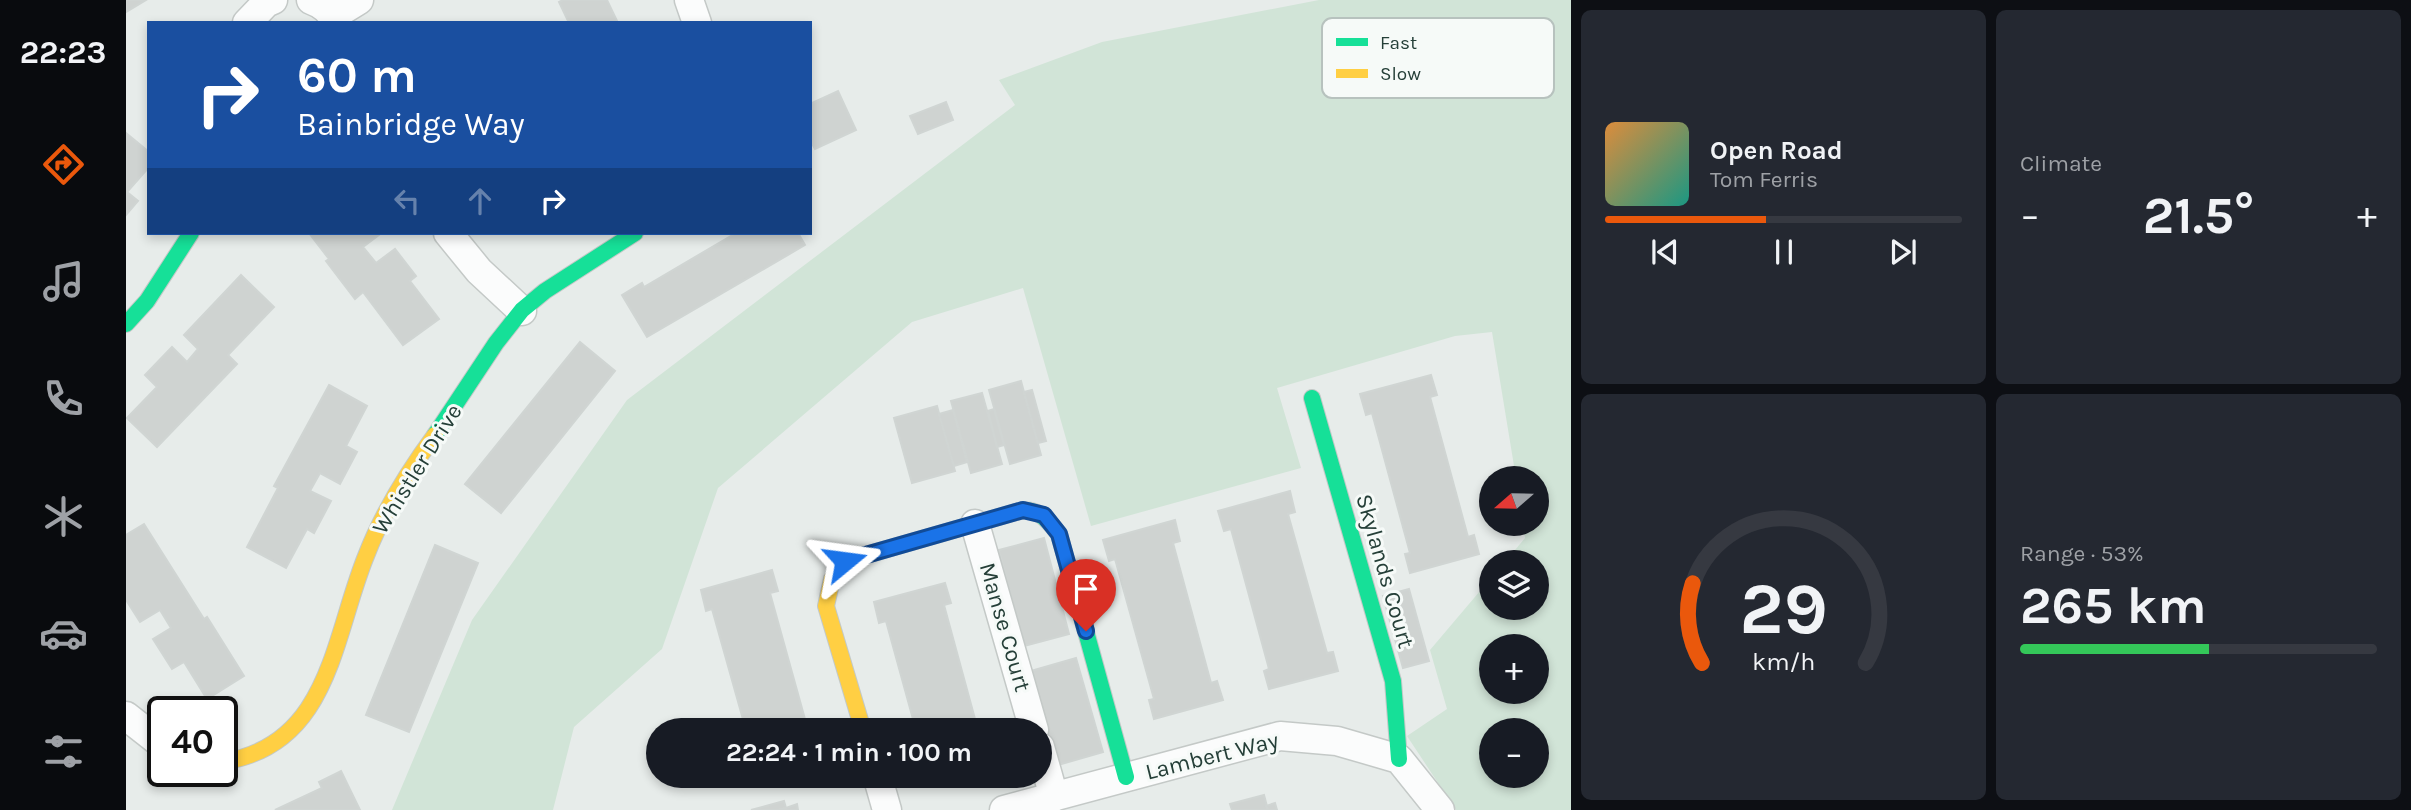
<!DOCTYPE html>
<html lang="en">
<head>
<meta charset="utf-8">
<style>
	body { margin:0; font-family:Karla,sans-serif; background:#242831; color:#f1f3f6; height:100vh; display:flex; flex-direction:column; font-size:26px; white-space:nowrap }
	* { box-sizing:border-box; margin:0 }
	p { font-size:23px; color:#9ea1a6 }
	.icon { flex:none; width:38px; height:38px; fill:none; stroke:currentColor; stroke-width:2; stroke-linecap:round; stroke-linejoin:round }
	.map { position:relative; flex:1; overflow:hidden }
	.details { display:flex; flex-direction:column; gap:10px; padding:10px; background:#0d0f14; width:840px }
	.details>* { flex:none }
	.banner { position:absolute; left:21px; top:21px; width:665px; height:214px; border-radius:0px; box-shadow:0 4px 10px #0003; background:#1a4fa0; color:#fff; overflow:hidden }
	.needle { width:46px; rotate:250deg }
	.controls { position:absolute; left:1353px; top:466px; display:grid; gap:14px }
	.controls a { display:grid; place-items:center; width:70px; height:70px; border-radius:50%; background:#171b24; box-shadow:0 4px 10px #0003; font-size:35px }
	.speed { position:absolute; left:21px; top:696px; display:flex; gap:14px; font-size:35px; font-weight:700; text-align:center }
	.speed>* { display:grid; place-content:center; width:91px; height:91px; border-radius:50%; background:#171b24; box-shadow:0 4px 10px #0003; line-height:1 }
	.speed .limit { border:4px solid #111; border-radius:10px; background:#fff; color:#111 }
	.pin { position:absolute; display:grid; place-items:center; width:60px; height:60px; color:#fff; margin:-72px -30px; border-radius:50% 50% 50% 0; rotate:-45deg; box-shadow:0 0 7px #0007 }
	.pin .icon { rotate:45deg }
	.me { position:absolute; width:77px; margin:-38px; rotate:74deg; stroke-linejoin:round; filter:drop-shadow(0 0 5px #0008) }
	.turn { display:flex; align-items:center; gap:24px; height:147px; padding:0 35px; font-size:32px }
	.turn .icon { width:91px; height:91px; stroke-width:2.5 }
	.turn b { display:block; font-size:49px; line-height:60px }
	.lanes { display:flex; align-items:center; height:66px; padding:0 35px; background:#0003; justify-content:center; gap:35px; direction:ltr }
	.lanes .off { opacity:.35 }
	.big { font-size:52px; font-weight:700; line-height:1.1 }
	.details .tile { flex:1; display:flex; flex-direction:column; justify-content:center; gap:10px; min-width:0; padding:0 24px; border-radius:10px; background:#242831 }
	.details .dial { align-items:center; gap:0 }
	.dial svg { height:182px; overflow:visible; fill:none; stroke:#363941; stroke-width:7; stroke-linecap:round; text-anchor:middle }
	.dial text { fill:#f1f3f6; stroke:none }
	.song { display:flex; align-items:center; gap:21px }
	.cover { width:84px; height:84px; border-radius:10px; background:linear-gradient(135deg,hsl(30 70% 55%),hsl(170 70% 35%)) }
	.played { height:7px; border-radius:4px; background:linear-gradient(90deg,#ea580c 45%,#363941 45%) }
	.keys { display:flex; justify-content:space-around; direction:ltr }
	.heat { display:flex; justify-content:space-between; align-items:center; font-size:38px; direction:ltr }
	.charge { height:10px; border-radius:5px; background:linear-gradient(90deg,#34c759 53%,#363941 0) }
	.details .tiles { flex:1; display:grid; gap:10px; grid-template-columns:repeat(2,1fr) }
	.trip { position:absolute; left:520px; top:718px; width:406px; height:70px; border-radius:35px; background:#171b24; box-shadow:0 4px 10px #0003; font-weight:700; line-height:70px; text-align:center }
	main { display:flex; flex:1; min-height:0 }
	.dock { display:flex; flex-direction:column; width:126px; justify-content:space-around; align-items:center; background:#090b0e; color:#9ea1a6 }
	.dock .icon { width:49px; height:49px }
	.dock .current { color:#ea580c }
	.dock b { font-size:32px; color:#f1f3f6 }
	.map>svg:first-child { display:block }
	.green { fill:#d1e4d7; fill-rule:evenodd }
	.building { fill:#cfd3d1; stroke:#d0d5d3; stroke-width:2 }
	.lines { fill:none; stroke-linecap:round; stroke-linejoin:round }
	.street-casing { stroke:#c4c9c7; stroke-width:31 }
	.fast-casing { stroke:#c3c9c7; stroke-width:18 }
	.slow-casing { stroke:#c3c9c7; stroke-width:18 }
	.street { stroke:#fbfcfc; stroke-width:28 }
	.fast { stroke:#16e098; stroke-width:16 }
	.slow { stroke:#ffcf43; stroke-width:16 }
	.route-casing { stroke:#114b97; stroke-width:18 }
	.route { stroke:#1a73e8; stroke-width:12 }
	.labels { text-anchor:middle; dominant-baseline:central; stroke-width:6; stroke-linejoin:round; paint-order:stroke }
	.street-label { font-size:23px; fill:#253f38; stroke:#f6faf8 }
	.key { fill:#f6faf8; stroke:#b7c2be; stroke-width:2 }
	.key-label { font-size:19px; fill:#253f38 }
</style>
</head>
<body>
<main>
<nav class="dock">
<b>22:23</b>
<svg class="icon current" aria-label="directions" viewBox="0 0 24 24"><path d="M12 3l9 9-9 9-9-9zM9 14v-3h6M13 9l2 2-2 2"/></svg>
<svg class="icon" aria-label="music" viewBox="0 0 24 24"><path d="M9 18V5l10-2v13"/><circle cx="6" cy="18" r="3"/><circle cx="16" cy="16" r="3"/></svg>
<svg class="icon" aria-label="phone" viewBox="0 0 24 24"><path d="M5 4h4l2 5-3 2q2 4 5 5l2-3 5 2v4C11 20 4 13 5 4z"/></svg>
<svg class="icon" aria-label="climate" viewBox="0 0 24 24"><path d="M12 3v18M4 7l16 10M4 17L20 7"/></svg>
<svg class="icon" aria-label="car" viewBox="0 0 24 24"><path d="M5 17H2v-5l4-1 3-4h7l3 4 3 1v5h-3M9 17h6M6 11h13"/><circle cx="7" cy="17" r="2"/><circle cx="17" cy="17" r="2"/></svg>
<svg class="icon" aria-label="filters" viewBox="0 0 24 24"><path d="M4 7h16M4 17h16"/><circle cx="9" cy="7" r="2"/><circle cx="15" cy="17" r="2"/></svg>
</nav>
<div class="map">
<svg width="1445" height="810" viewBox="0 0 1445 810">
	<rect width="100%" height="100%" fill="#e7ecea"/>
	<!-- green -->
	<path class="green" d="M 1193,0 L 1445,0 L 1445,810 L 1330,810 L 1281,736 L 1321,709 L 1304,650 L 1365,578 L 1365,607 L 1410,607 L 1410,562 L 1379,562 L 1399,538 L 1397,523 L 1410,523 L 1410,478 L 1390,478 L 1366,332 L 1329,336 L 1151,388 L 1175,468 L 965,526 L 897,288 L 786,322 L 592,488 L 536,649 L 448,727 L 427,810 L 266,810 L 346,620 L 501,400 L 889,105 L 873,80 L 976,42 ZM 1365,646 L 1410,646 L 1410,691 L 1365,691 ZM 1365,730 L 1410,730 L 1410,775 L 1365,775 Z"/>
	<!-- building -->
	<g class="building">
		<polygon points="0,0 20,0 0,12"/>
		<polygon points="437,0 481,0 492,23 443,23 433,2"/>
		<polygon points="712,91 730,130 689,149 684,140 684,104"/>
		<polygon points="820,102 827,120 792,134 784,116"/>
		<polygon points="0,133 23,152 23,167 1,192 12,201 0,215"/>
		<polygon points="183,233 252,233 253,235 237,247 250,263 269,249 290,276 284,281 313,319 277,345 237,292 229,299 200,261 203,259"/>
		<polygon points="610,233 672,233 679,245 521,337 496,295 516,283 518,287"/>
		<polygon points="115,275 148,307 102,355 111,364 31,447 1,418 31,387 19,375 46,347 61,362 72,349 58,335"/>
		<polygon points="454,342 489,371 375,513 339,484"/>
		<polygon points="1305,375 1311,395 1304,397 1342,537 1348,535 1353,554 1284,573 1279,554 1284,553 1246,413 1240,415 1234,394"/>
		<polygon points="895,381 915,455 884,464 863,390"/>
		<polygon points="203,385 241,406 220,446 231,452 214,484 194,473 184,491 205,501 188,533 181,529 160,568 121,547 152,488 148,486"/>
		<polygon points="906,390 920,441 912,443 898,392"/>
		<polygon points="856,393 876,464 845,473 825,401"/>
		<polygon points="811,406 829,471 786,483 768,418"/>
		<polygon points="868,409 878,445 871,447 862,411"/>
		<polygon points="827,410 841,462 828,466 813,414"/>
		<polygon points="1164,491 1169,512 1162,514 1201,653 1207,652 1212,671 1143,689 1138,671 1143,669 1105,529 1098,531 1092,511"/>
		<polygon points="1049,520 1054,541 1047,543 1085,683 1091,681 1097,700 1028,719 1023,700 1028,699 989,559 983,561 977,540"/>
		<polygon points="18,524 78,619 81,617 118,676 81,699 58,662 46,669 27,639 45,628 34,610 14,622 0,600 0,535"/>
		<polygon points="918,538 943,634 898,646 873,550"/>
		<polygon points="309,545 352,563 283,732 240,715"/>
		<polygon points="646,570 652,591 644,593 682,730 620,730 586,609 580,611 575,590"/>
		<polygon points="819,583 825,603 818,605 852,730 790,730 760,621 753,623 748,602"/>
		<polygon points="1283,589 1303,661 1277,668 1257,596"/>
		<polygon points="950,658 977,752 932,765 905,671"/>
		<polygon points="215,771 234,810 149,810 196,788 193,782"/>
		<polygon points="797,775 820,775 798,781"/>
		<polygon points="1138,795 1142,810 1106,810 1104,804"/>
		<polygon points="658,801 660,808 652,810 625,810"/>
		<polygon points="1149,803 1151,810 1142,810 1140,806"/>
		<polygon points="671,804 672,810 652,810 660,808"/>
	</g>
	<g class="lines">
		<defs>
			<g id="street">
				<path d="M 185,0 C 196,4 206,12 210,23"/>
				<polyline points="563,0 571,23"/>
				<polyline points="207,16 233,0"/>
				<polyline points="121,23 140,3 147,0"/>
				<polyline points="322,233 353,271 396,311"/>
				<polyline points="849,524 908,730"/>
				<polyline points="0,716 37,745"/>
				<polyline points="914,747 928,797"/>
				<polyline points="751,775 761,810"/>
				<polyline points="878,810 1154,736 1211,741 1273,759 1314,810"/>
			</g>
			<g id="fast">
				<polyline points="0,324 21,301 65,233"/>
				<polyline points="1186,398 1267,681 1273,759"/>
				<polyline points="309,435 370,343 396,310 419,291 509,233"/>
				<path d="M 890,512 C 911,506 921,519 933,534 L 1000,777"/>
			</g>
			<g id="slow">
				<polyline points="737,730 700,606 706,579 719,561 890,512"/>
				<path d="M 96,762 C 204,746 207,637 240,556 C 257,512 281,473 309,435"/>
			</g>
		</defs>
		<!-- street casing -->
		<use href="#street" class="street-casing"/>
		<!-- fast casing -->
		<use href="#fast" class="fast-casing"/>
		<!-- slow casing -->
		<use href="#slow" class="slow-casing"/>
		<!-- street -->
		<use href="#street" class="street"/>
		<!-- fast -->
		<use href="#fast" class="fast"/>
		<!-- slow -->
		<use href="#slow" class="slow"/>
	</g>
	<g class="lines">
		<defs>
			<polyline id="route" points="719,561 897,510 918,515 933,534 960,631"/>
		</defs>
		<!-- route casing -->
		<use href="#route" class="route-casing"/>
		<!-- route -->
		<use href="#route" class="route"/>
	</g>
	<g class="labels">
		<!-- street labels -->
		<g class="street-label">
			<text transform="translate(291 469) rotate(-58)">Whistler Drive</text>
			<text transform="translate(1259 571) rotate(74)">Skylands Court</text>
			<text transform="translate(879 627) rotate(74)">Manse Court</text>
			<text transform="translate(1086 756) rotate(-14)">Lambert Way</text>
		</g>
	</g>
	<!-- legend -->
	<rect x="1196" y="18" width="232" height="80" rx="10" class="key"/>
	<rect x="1210" y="38" width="32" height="8" fill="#16e098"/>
	<rect x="1210" y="69" width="32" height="9" fill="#ffcf43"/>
	<g class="key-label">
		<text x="1254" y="49">Fast</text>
		<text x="1254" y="80">Slow</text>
	</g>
</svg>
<div class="controls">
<a><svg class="needle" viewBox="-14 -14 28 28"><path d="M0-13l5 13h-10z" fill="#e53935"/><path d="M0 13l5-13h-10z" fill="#9ea1a6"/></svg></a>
<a><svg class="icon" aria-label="layers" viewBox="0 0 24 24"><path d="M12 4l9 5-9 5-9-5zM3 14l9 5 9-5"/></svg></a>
<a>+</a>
<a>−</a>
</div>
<div class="speed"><div class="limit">40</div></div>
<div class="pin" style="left:960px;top:631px;background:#d93025"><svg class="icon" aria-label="arrive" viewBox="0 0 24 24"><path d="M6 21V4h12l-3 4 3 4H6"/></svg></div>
<svg class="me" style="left:719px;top:561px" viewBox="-20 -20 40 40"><path d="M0-17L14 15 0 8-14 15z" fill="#1a73e8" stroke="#fff" stroke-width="4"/></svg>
<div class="trip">22:24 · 1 min · 100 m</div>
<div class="banner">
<div class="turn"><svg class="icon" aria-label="right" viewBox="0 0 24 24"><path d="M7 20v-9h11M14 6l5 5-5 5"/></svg><div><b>60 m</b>Bainbridge Way</div></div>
<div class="lanes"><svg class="icon off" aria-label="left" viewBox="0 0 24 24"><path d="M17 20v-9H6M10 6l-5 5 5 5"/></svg><svg class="icon off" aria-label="ahead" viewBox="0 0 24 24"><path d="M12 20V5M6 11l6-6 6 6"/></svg><svg class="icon" aria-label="right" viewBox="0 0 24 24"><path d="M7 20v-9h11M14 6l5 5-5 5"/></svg></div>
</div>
</div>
<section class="details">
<div class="tiles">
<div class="tile">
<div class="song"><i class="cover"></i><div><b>Open Road</b><p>Tom Ferris</p></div></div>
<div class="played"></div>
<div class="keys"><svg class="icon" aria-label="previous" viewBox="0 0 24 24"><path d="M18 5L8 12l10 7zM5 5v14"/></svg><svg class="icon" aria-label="pause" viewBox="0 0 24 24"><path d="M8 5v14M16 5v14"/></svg><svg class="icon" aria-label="next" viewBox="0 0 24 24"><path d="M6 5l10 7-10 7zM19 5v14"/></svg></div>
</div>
<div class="tile"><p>Climate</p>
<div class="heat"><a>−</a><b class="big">21.5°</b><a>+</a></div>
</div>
<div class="tile dial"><svg viewBox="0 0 100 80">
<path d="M14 69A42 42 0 1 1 86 69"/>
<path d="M14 69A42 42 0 0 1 10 34" stroke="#ea580c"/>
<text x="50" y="56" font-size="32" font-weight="700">29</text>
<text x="50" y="72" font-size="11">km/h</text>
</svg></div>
<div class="tile"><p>Range · 53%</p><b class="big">265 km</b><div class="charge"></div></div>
</div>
</section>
</main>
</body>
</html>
